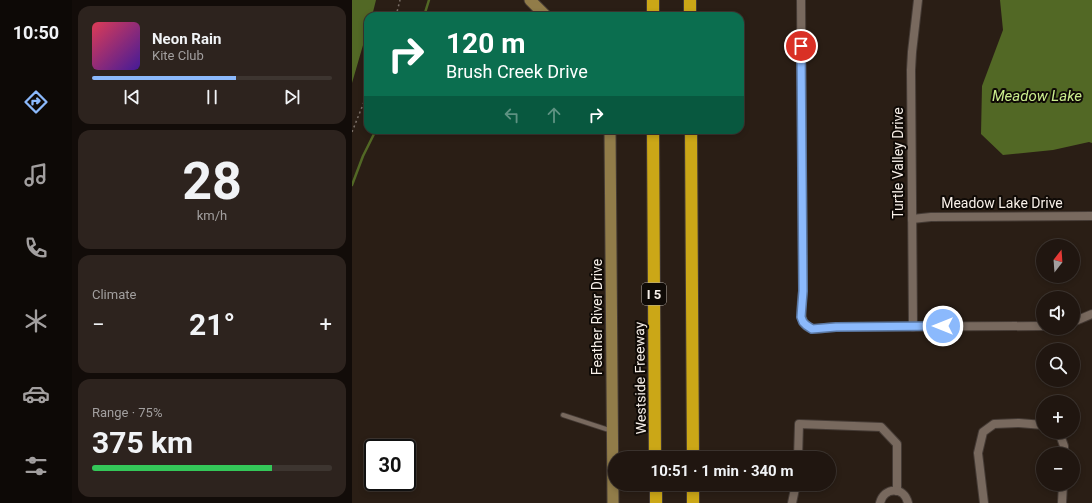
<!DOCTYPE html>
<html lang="en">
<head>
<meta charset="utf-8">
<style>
	body { margin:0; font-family:Roboto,sans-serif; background:#2d231e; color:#f1f3f6; height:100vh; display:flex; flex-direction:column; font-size:15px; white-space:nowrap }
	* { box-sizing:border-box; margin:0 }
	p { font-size:13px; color:#a29f9f }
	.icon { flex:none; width:22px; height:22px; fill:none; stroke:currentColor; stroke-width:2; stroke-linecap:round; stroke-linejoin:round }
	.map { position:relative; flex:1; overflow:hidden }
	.drawer { display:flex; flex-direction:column; gap:6px; padding:6px; background:#120c09; width:280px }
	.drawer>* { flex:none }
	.guide { position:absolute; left:12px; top:12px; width:380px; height:122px; border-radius:12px; box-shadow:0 2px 6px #0003,0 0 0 1px #3d3530; background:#0b6e4f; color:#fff; overflow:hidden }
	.needle { width:26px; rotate:17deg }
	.buttons { position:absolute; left:684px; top:239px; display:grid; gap:8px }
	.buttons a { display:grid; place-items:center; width:44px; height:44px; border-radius:50%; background:#201610; box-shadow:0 2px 6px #0003,0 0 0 1px #3d3530; font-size:20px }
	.speed { position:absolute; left:12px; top:439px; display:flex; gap:8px; font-size:20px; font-weight:700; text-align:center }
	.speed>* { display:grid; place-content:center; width:52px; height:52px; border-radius:50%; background:#201610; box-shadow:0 2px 6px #0003,0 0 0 1px #3d3530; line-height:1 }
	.speed .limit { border:2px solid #111; border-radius:6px; background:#fff; color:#111 }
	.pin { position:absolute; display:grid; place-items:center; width:34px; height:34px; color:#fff; margin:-17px; border:2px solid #fff; border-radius:50%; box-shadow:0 1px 4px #0007 }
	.me { position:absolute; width:44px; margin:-22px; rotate:270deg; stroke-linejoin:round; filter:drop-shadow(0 0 3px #0008) }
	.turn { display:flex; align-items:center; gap:14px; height:84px; padding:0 16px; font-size:18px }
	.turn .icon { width:52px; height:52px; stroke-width:2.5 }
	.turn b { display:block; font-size:28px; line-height:34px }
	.lanes { display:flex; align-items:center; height:38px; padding:0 16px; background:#0003; justify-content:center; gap:20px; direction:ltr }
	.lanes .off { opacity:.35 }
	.big { font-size:30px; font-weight:700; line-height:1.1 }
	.drawer .card { flex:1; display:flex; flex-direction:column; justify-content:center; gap:6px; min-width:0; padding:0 14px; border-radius:12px; background:#2d231e }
	.drawer .dial { align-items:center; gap:0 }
	.dial b { font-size:52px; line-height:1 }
	.song { display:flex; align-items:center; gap:12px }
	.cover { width:48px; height:48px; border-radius:6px; background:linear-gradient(135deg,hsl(350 70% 55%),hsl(260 70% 35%)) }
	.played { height:4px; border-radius:2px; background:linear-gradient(90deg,#8bb9fc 60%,#3d3530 60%) }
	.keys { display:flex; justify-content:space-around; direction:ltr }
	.heat { display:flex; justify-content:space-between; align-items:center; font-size:22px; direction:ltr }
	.charge { height:6px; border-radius:3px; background:linear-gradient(90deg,#34c759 75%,#3d3530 0) }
	.trip { position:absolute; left:256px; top:451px; width:228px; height:40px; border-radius:20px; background:#201610; box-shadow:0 2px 6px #0003,0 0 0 1px #3d3530; font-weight:700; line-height:40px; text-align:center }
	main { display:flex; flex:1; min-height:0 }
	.menu { display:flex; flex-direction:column; width:72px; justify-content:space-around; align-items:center; background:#0d0906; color:#a29f9f }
	.menu .icon { width:28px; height:28px }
	.menu .current { color:#8bb9fc }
	.menu b { font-size:18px; color:#f1f3f6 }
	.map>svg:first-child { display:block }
	.water { fill:#526825 }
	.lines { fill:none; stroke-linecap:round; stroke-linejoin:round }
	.stream { stroke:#526825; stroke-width:2.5 }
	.lane-casing { stroke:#453b35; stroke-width:6 }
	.street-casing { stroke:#453b35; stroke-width:10 }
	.secondary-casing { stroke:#453b35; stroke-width:13 }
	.highway-casing { stroke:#453b35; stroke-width:14 }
	.path { stroke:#7c7169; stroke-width:1.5; stroke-dasharray:2 3; stroke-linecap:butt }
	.lane { stroke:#78695e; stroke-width:4 }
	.street { stroke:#78695e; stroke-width:8 }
	.secondary { stroke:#917c49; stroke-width:11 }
	.highway { stroke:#cba717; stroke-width:12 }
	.route-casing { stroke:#5a78a4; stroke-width:10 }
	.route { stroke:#8bb9fc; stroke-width:7 }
	.labels { text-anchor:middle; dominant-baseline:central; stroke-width:4; stroke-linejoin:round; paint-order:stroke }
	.shield { fill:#0f0a06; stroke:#b2aba5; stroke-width:1 }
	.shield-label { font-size:13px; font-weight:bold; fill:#f8f0e9 }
	.street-label { font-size:14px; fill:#f8f0e9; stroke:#0f0a06 }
	.water-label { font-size:15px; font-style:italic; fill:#caec8d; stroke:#0f0a06 }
</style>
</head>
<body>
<main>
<nav class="menu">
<b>10:50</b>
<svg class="icon current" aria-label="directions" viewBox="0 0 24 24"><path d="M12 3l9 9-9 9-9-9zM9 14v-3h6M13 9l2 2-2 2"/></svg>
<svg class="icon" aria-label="music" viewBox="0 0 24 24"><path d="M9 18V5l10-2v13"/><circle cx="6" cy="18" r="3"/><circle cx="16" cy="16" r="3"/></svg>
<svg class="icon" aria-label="phone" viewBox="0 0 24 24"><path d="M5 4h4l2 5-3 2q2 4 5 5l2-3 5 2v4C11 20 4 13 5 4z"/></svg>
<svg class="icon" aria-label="climate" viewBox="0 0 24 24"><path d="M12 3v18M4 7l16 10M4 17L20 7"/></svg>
<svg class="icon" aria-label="car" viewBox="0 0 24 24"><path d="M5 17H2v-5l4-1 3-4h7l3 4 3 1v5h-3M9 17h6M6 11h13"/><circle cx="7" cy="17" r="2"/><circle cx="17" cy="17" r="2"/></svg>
<svg class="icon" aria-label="filters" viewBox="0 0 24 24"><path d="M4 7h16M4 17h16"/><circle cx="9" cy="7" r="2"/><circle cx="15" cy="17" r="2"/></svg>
</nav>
<section class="drawer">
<div class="card">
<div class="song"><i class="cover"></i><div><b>Neon Rain</b><p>Kite Club</p></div></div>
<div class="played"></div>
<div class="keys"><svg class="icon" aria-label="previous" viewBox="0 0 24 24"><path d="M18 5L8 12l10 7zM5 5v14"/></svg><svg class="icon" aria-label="pause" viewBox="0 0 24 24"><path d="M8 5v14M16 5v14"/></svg><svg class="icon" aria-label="next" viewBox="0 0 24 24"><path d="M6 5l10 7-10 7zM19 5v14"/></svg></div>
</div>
<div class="card dial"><b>28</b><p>km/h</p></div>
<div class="card"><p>Climate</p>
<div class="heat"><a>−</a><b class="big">21°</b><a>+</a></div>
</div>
<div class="card"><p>Range · 75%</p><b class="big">375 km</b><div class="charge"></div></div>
</section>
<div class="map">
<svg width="740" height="503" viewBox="0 0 740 503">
	<rect width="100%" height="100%" fill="#2a1e15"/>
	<!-- water -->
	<g class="water">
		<polygon points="0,0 24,0 20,16 16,16 16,28 0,83"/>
		<polygon points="648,0 740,0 740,143 737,142 701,150 651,155 629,134 630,86 651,30"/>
	</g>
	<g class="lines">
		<!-- stream -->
		<g class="stream">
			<polyline points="72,16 77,0"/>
			<polyline points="0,185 11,156 24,130"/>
		</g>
		<defs>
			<polyline id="lane" points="211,415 260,431"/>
			<g id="street">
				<path d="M 449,0 L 451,291 C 450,302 444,327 462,329 C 469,329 477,327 484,327 L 691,326"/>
				<polyline points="560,219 579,217 740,216"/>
				<polyline points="721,322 740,314"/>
				<polyline points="561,327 559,70 560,52 566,0"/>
				<polyline points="707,432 712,446 712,454"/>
				<polyline points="446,458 447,424 529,427 545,444 545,491"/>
				<polyline points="440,503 444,484"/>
				<path d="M 528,503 C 532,487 552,486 556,503"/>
				<polyline points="632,503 626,453 631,432 642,424 667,423 691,425"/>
				<polyline points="710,503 711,484"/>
			</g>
			<g id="secondary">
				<polyline points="178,0 194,16"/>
				<polyline points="258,130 261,503"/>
			</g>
			<g id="highway">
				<polyline points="301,0 301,16"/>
				<polyline points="338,0 338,16"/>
				<polyline points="301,130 303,458"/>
				<polyline points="339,130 341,458"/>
				<polyline points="304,484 304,503"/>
				<polyline points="341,484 341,503"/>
			</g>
		</defs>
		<!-- lane casing -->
		<use href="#lane" class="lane-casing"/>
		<!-- street casing -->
		<use href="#street" class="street-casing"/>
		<!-- secondary casing -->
		<use href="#secondary" class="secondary-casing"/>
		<!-- highway casing -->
		<use href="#highway" class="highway-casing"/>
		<!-- path -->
		<g class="path">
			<polyline points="44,16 48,0"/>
			<polyline points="0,132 16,92"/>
		</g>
		<!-- lane -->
		<use href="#lane" class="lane"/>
		<!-- street -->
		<use href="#street" class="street"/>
		<!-- secondary -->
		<use href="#secondary" class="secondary"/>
		<!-- highway -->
		<use href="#highway" class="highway"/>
	</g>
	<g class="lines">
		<defs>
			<polyline id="route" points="449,46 451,291 449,317 451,322 454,325 460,329 484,327 591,326"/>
		</defs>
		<!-- route casing -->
		<use href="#route" class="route-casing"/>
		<!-- route -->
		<use href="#route" class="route"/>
	</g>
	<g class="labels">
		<!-- shield labels -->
		<rect class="shield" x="290" y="283" width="24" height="22" rx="3"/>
		<g class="shield-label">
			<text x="302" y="294">I 5</text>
		</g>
		<!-- street labels -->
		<g class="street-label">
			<text transform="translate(546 163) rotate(-90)">Turtle Valley Drive</text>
			<text x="650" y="203">Meadow Lake Drive</text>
			<text transform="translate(245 317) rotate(-90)">Feather River Drive</text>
			<text transform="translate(288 378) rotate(-91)">Westside Freeway</text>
		</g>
		<!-- water labels -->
		<g class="water-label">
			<text x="685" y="96">Meadow Lake</text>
		</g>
	</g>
</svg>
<div class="buttons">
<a><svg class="needle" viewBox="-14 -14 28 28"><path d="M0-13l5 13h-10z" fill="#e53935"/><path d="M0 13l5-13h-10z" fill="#a29f9f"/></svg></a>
<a><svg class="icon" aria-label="sound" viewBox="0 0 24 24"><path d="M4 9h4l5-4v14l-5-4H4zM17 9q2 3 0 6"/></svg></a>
<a><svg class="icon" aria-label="search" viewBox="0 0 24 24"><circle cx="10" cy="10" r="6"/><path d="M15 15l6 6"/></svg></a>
<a>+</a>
<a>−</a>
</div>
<div class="speed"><div class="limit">30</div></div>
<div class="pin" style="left:449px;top:46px;background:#d93025"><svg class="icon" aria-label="arrive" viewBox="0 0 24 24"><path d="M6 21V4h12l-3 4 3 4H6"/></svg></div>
<svg class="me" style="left:591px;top:326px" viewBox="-20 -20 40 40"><circle r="17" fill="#8bb9fc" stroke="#fff" stroke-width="3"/><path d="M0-11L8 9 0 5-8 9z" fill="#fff"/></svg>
<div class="trip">10:51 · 1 min · 340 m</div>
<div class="guide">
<div class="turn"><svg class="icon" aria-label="right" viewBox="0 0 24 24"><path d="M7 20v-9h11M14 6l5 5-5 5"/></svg><div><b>120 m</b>Brush Creek Drive</div></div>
<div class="lanes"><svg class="icon off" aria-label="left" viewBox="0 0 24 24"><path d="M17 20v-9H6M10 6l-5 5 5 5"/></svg><svg class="icon off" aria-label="ahead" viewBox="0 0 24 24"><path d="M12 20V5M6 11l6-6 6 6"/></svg><svg class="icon" aria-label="right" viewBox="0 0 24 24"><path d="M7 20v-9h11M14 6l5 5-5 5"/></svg></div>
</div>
</div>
</main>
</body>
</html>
